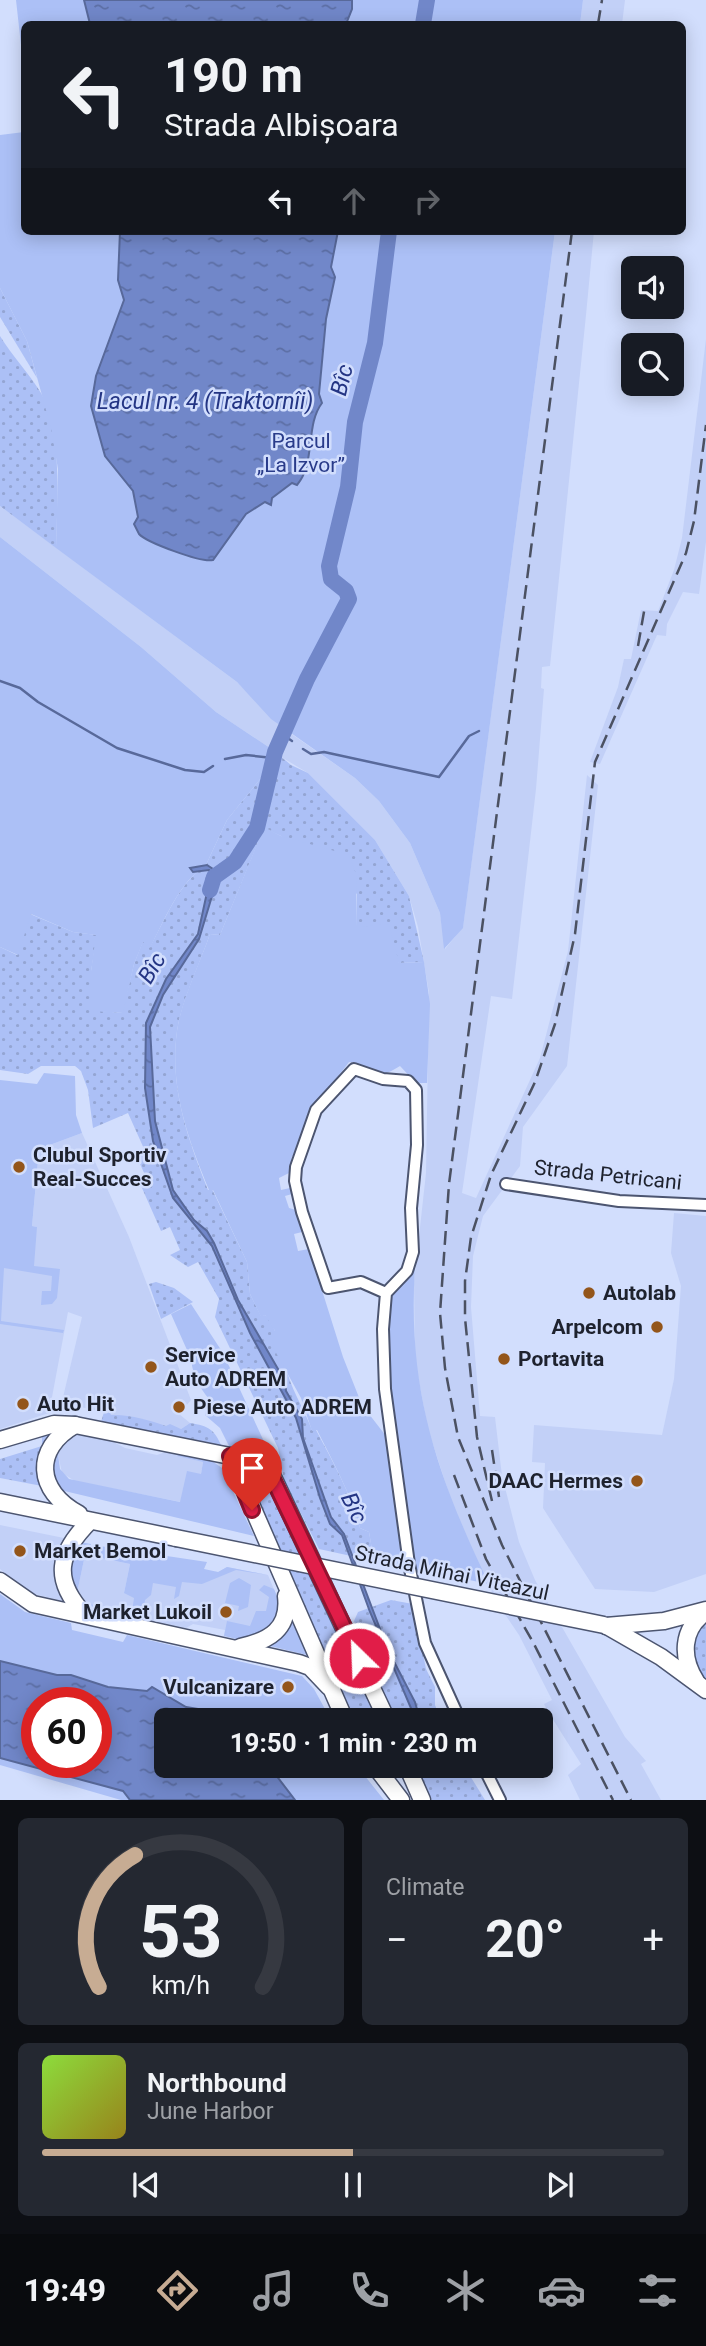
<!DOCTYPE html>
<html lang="en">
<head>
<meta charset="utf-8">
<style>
	body { margin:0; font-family:Roboto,sans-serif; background:#242831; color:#f1f3f6; height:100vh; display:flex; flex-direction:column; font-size:26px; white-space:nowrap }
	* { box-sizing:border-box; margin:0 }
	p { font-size:23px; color:#9ea1a6 }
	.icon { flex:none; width:38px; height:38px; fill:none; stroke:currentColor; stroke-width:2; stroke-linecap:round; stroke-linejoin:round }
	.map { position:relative; height:1800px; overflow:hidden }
	.sheet { display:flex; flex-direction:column; gap:18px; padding:18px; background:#0d0f14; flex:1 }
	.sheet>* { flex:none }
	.banner { position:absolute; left:21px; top:21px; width:665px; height:214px; border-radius:10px; box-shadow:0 4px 18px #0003; background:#171b24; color:#f1f3f6; overflow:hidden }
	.controls { position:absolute; left:621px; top:256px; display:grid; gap:14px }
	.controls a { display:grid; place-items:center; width:63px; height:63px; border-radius:10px; background:#171b24; box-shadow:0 4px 18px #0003; font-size:35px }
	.speed { position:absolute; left:21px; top:1687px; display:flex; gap:14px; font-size:35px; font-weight:700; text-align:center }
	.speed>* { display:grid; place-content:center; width:91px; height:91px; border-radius:50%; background:#171b24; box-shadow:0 4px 18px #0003; line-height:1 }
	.speed .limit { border:10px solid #d22; background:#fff; color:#111 }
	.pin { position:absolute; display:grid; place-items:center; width:60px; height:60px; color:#fff; margin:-72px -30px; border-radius:50% 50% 50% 0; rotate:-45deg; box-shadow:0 0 7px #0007 }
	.pin .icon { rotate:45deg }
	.me { position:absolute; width:77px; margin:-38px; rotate:336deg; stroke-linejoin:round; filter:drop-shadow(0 0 5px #0008) }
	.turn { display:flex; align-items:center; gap:24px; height:147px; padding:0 28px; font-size:32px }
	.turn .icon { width:91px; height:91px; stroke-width:2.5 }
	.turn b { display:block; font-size:49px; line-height:60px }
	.lanes { display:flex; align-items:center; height:66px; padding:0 28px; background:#0003; justify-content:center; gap:35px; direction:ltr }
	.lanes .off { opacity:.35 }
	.big { font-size:52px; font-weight:700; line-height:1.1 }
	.sheet .card { flex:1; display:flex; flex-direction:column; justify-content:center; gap:10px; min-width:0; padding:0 24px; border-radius:10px; background:#242831 }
	.sheet .dial { align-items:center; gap:0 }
	.dial svg { height:182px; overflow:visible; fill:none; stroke:#363941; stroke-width:7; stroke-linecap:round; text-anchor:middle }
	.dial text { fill:#f1f3f6; stroke:none }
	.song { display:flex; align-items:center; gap:21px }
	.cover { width:84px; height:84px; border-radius:10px; background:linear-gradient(135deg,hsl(90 70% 55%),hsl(50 70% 35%)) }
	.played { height:7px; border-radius:4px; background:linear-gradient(90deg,#c7ac93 50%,#363941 50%) }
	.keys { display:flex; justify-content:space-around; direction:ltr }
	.heat { display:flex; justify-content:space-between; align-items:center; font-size:38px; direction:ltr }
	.sheet .tiles { flex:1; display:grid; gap:18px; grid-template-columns:1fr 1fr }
	.card:last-child { grid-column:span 2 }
	.trip { position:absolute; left:154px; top:1708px; width:399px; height:70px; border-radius:10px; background:#171b24; box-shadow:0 4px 18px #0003; font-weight:700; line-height:70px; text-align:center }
	.dock { display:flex; height:112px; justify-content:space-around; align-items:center; background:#090b0e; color:#9ea1a6 }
	.dock .icon { width:49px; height:49px }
	.dock .current { color:#c7ac93 }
	.dock b { font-size:32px; color:#f1f3f6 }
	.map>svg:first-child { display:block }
	.built { fill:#c2d0f7 }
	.grass { fill:url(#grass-dots) }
	.green { fill:#acc0f6; fill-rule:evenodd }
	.water { fill:url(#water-ripples); stroke:#58699a; stroke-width:2; fill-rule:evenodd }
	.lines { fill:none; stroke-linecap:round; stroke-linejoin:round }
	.stream { stroke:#58699a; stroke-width:2.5 }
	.river { stroke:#7187c9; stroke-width:16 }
	.minor-casing { stroke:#4c5570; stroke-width:14 }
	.primary-casing { stroke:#4c5570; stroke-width:19 }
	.minor { stroke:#fff; stroke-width:10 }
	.primary { stroke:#fff; stroke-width:16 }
	.rail { stroke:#4b5162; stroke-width:2.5; stroke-dasharray:14 7; stroke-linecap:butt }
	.primary-bridge-casing { stroke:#4c5570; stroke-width:19; stroke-linecap:butt }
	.primary-bridge { stroke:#fff; stroke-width:16 }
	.route-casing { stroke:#92132f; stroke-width:18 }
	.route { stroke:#e11d48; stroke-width:12 }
	.poi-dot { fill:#93551a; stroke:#d2defd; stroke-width:2.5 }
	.labels { text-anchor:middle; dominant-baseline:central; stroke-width:5; stroke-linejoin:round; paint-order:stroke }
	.park-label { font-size:21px; fill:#293b8a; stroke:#d2defd }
	.poi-label { font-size:21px; font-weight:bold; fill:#1e222e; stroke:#d2defd; text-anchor:start }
	.street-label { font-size:21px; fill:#1e222e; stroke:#d2defd }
	.water-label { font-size:23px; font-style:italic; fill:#243584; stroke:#d2defd }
</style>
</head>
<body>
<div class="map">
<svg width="706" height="1800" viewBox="0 0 706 1800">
	<defs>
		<pattern id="grass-dots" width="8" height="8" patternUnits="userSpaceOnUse" patternTransform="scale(1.75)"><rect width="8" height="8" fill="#acc0f6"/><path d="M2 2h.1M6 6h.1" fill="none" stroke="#94a5d3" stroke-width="1.8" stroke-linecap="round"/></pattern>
		<pattern id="water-ripples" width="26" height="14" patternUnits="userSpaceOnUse" patternTransform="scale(1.75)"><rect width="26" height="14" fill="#7187c9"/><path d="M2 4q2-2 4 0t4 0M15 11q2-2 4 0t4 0" fill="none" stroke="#5c6ea4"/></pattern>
	</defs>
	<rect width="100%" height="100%" fill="#d2defd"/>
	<!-- built -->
	<g class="built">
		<polygon points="583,0 625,0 622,24 580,24"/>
		<polygon points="555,231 594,231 586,315 550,666 542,667 541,688 544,689 536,789 512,999 491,996 462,1193 476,1198 540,1058 568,951 587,775 598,785 567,1066 523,1127 520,1166 483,1216 473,1256 471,1307 480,1416 495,1417 502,1476 519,1542 535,1580 625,1737 646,1761 641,1764 661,1800 580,1800 568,1775 581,1764 547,1710 544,1704 552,1700 519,1635 496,1601 455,1512 428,1429 415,1361 414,1282 426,1173 429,993 418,927 409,896 375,840 308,773 278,755 290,733 355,778 379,801 410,843 440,913 445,949 463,927"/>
		<polygon points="706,339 706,542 699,594 683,592 667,624 666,636 657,635 600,764 590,762 618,687 624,659 631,659 641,610 658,611 674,570 682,538"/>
		<polygon points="0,506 237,682 282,728 273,750 216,712 141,647 0,537"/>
		<polygon points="82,1133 129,1237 191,1400 179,1414 190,1423 181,1429 111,1415 109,1410 98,1411 68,1404 60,1410 82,1317 68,1312 49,1413 0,1429 0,1242 37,1227 32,1226 39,1149"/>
		<polygon points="674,1213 706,1216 706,1574 654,1592 595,1589 543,1508 545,1463 532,1462 534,1425 662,1435 674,1379 681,1286 671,1253"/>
		<polygon points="70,1433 104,1437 125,1448 157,1455 168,1451 181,1453 178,1456 203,1462 201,1474 181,1502 75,1481 62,1473 56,1445"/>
		<polygon points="0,1525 64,1538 58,1556 56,1577 62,1601 27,1592 0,1569"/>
		<polygon points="85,1555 130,1564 124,1593 138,1566 219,1572 227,1567 268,1575 282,1609 281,1619 224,1636 225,1630 193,1624 186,1628 108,1611 84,1603 77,1593"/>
	</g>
	<!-- grass -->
	<g class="grass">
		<polygon points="0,288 27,341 37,378 0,317"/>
		<path d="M 0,336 C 12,356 29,373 41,393 C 63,433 57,504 56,548 L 0,506 Z"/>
		<path d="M 273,750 L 291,765 L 308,773 L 375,840 L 409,896 L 424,962 L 399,963 L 357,927 L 357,894 L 281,836 L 264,828 L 220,935 L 210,934 C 200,963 181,1002 177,1031 C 169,1089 189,1141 208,1190 L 212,1189 L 247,1262 L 250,1294 L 261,1316 L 265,1315 C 280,1331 280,1354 288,1375 C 294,1394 305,1411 312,1430 L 316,1430 C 333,1462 351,1494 360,1528 L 369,1532 L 374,1561 L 319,1549 L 284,1480 L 278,1448 L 215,1317 L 219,1299 L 198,1262 L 188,1267 L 170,1255 L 180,1250 L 170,1227 L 161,1231 L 138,1179 L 145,1175 L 136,1155 L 145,1151 L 128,1113 L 93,1128 L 88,1090 L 81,1071 L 75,1066 L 41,1066 L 28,1074 L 0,1070 L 0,947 L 17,955 L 30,914 L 73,932 L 97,935 L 91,971 L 91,1010 L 122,1013 L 134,964 L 143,941 L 150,947 C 162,926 182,876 204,869 L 227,820 L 261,778 Z"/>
		<polygon points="156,1282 174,1288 193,1302 161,1319 149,1284"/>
		<path d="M 109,1409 L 111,1415 C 128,1414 150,1420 166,1426 L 170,1424 L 181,1429 L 190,1423 C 209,1426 214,1429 222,1447 L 101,1422 L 104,1412 Z"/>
		<polygon points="51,1432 47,1440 42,1486 0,1478 0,1459 42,1446 42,1436"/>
		<polygon points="254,1469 266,1478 379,1720 355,1720 347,1707 246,1473"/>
		<polygon points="391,1600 413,1604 426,1669 435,1687 435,1705 441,1720 395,1720 354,1621 358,1612"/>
		<path d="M 706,1621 L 706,1682 C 690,1663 689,1639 706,1621 Z"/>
		<polygon points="416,1766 464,1766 485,1800 432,1800"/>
	</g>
	<!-- green -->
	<g class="green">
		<polygon points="16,0 583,0 580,24 24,24 24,72"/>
		<polygon points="24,132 24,231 555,231 463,928 444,949 440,913 410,843 379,801 355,778 271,719 237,682 56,548 58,469 51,428 27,341 0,288 0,135"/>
		<path d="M 0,537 L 141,647 L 216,712 L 273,750 L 261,778 L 227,820 L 204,869 C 182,876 161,927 150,948 L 143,942 L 134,964 L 123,1013 L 91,1011 L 91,971 L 96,935 L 73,932 L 31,914 L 18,955 L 0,947 Z"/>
		<path d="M 264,827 L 281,836 L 349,855 L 356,874 L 357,927 L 389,924 L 399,963 L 424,962 L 430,1004 L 427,1083 L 416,1083 L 400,1066 C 370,1085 376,1065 349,1062 L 312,1111 L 302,1131 L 295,1156 L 292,1156 L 289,1173 L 279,1178 L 281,1190 L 290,1188 L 292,1194 L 285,1196 L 289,1208 L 299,1211 L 306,1231 L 294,1234 L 298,1251 L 309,1249 L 343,1357 L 362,1405 L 386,1436 L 407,1568 L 374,1561 L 369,1532 L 360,1528 C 351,1494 333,1462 317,1430 L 312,1431 L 301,1398 L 274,1349 L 271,1333 L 275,1331 L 265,1315 L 261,1317 L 250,1294 L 247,1262 L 213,1190 L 209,1190 C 189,1141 169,1089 177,1031 C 181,1001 200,963 210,934 L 220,935 Z"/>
		<polygon points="44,1073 75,1076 76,1115 82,1133 39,1149 32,1226 37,1227 34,1266 60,1269 57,1298 52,1304 41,1305 42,1291 51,1291 52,1276 4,1268 1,1321 64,1330 63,1333 0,1324 0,1080 37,1084"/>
		<path d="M 415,1267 C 407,1390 437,1475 489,1584 L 414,1569 L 392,1417 L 388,1338 L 389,1303 L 395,1290 Z"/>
		<path d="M 191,1304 L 223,1353 L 267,1448 L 264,1455 L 229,1446 L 220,1428 L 205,1415 L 209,1399 C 198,1386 190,1369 191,1352 L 187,1350 L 171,1314 Z"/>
		<polygon points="57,1447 60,1469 69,1479 180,1502 187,1471 201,1474 203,1462 177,1456 181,1453 209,1459 222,1468 254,1536 56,1489 51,1467"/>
		<polygon points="75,1541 91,1544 89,1556 85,1555 77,1593 84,1603 108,1608 108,1611 83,1605 68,1579"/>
		<polygon points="93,1545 207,1562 204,1569 218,1572 227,1567 268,1575 236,1570 202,1584 182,1582 179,1596 174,1599 176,1587 153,1583 151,1595 145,1600 142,1616 137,1617 132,1612 134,1598 124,1593 130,1564 91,1556"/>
		<polygon points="239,1578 251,1585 248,1607 238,1611 239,1606 225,1603 230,1583"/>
		<polygon points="264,1585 274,1589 282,1609 281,1619 249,1642 224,1636 227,1621 250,1626 256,1611 266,1611 269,1597 259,1590"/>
		<path d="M 0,1594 L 25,1612 L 71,1623 L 72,1630 L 123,1642 L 127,1635 L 302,1676 L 314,1689 L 331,1720 L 166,1720 L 166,1766 L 357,1766 L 384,1800 L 121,1800 L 0,1765 ZM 37,1703 L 96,1703 L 96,1762 L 37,1762 Z"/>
		<polygon points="290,1616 307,1655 266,1645"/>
	</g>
	<!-- water -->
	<g class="water">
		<polygon points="84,0 352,0 352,9 346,24 90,24"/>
		<path d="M 120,231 L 338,231 L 331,267 L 335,277 L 326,319 L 319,394 L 322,403 C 305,425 316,463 297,485 L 292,483 L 272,498 L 271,505 L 265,502 L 246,514 L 213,560 C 201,563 146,542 139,534 L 134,524 L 138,517 L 133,491 L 105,456 L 91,406 L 96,376 L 124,300 L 118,280 Z"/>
		<polygon points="207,865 219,873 199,939 163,995 150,1027 155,1121 173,1190 194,1220 207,1231 214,1243 238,1300 285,1381 286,1391 302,1419 303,1438 331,1517 344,1534 388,1650 415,1702 420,1720 416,1720 370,1612 342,1535 330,1524 320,1498 296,1418 250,1333 212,1246 173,1198 153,1141 145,1088 146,1023 166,979 198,934 211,874 209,870 193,872 190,868"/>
		<path d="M 0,1661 L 57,1675 L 71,1675 L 108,1687 L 147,1691 L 152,1687 L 186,1707 L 210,1711 L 224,1720 L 166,1720 L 166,1766 L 269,1766 L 295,1800 L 130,1800 L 123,1791 L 0,1758 ZM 37,1703 L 96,1703 L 96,1762 L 37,1762 Z"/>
	</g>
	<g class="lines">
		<!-- stream -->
		<g class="stream">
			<polyline points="0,681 20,688 38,702 117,748 185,770 204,772 213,766"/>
			<polyline points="282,734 292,741"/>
			<polyline points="303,749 311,754 324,752 439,777 469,736 479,731"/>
			<polyline points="225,759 246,755 273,758"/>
		</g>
		<!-- river -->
		<g class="river">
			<polyline points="423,24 427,0"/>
			<polyline points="210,890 214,877 235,862 257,828 275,752 307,679 349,599 346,591 331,579 329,566 348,487 355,422 375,343 389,231"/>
		</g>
		<defs>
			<g id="minor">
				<polyline points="506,1184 619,1201 706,1205"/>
				<polyline points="386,1293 361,1282 328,1288 302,1212 295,1181 296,1167 316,1110 354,1069 383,1079 408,1081 416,1090 417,1145 411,1208 413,1252 407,1271 386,1293 383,1329 385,1389 409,1564 425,1643 460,1720"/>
				<polyline points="483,1766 500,1800"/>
			</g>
			<g id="primary">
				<path d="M 75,1425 C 33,1449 36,1491 79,1514"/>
				<polyline points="0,1440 54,1424 75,1425 230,1456 263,1466 273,1477 387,1720"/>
				<polyline points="230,1456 345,1720"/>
				<polyline points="0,1502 176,1538"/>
				<polyline points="0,1581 33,1604 299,1663 310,1667 329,1687"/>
				<path d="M 84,1614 C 52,1579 58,1553 90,1521"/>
				<polyline points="606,1626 664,1621 706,1610"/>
				<polyline points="607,1626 661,1657 706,1690"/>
				<path d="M 240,1647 C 269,1641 290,1629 286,1596"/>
				<path d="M 696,1681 C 681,1658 681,1629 706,1612"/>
				<polyline points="375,1766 401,1800"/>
				<polyline points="407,1766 422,1800"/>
			</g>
		</defs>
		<!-- minor casing -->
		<use href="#minor" class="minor-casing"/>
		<!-- primary casing -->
		<use href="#primary" class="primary-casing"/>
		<!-- minor -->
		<use href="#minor" class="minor"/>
		<!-- primary -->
		<use href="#primary" class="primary"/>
		<!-- rail -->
		<g class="rail">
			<polyline points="598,24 602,0"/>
			<polyline points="572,231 449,1184 440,1313 445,1368 458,1437 502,1545 631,1800"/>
			<polyline points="638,646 645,606"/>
			<polyline points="492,1450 499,1497"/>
			<polyline points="454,1475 486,1559 534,1644 613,1800"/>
			<polyline points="492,1501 477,1437 465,1318 465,1281 471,1237 491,1175 535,1082 555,1024 575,934 595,762 686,553 694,521 706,425"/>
		</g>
		<defs>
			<polyline id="primary-bridge" points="176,1538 604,1625"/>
		</defs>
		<!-- primary-bridge casing -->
		<use href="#primary-bridge" class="primary-bridge-casing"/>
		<!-- primary-bridge -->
		<use href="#primary-bridge" class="primary-bridge"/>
	</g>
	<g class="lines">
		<defs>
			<polyline id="route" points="252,1510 230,1456 263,1466 271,1475 359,1658"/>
		</defs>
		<!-- route casing -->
		<use href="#route" class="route-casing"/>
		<!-- route -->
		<use href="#route" class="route"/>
	</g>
	<!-- markers -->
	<g class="poi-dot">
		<circle cx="19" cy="1167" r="7"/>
		<circle cx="589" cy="1293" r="7"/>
		<circle cx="657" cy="1327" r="7"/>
		<circle cx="504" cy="1359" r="7"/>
		<circle cx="151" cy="1367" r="7"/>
		<circle cx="23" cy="1404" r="7"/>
		<circle cx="179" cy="1407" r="7"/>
		<circle cx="637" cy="1481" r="7"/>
		<circle cx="20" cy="1551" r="7"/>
		<circle cx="226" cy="1612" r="7"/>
		<circle cx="288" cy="1687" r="7"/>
	</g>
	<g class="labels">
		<!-- park labels -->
		<g class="park-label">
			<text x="301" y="441">Parcul<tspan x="301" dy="24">„La Izvor”</tspan></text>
		</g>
		<!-- poi labels -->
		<g class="poi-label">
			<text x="33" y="1155">Clubul Sportiv<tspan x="33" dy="24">Real-Succes</tspan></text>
			<text x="603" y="1293">Autolab</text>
			<text x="643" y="1327" text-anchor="end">Arpelcom</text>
			<text x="165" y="1355">Service<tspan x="165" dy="24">Auto ADREM</tspan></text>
			<text x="518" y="1359">Portavita</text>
			<text x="37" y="1404">Auto Hit</text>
			<text x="193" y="1407">Piese Auto ADREM</text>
			<text x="623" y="1481" text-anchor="end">DAAC Hermes</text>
			<text x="34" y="1551">Market Bemol</text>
			<text x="212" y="1612" text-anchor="end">Market Lukoil</text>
			<text x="274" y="1687" text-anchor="end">Vulcanizare</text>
		</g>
		<!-- street labels -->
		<g class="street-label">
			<text transform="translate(608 1175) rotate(6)">Strada Petricani</text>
			<text transform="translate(452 1573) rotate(12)">Strada Mihai Viteazul</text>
		</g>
		<!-- water labels -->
		<g class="water-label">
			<text transform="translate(342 380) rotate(-76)">Bîc</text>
			<text x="205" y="401">Lacul nr. 4 (Traktornîi)</text>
			<text transform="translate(152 968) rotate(-59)">Bîc</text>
			<text transform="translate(354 1508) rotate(64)">Bîc</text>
		</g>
	</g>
</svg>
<div class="controls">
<a><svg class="icon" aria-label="sound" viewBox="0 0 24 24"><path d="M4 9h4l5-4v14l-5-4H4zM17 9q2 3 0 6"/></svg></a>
<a><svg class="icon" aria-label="search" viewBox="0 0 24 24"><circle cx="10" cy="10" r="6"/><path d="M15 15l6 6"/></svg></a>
</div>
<div class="speed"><div class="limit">60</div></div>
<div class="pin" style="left:252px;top:1510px;background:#d93025"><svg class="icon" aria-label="arrive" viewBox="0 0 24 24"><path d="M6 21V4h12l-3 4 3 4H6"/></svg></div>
<svg class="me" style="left:359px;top:1658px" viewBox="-20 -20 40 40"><circle r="17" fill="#e11d48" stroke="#fff" stroke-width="3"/><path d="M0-11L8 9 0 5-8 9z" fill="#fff"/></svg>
<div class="trip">19:50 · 1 min · 230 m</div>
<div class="banner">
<div class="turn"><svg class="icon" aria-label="left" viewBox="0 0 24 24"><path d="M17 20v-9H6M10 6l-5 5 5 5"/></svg><div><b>190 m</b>Strada Albișoara</div></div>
<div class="lanes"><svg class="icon" aria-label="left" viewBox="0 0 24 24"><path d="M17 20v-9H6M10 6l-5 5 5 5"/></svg><svg class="icon off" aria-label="ahead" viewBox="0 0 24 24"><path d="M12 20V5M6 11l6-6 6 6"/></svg><svg class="icon off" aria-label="right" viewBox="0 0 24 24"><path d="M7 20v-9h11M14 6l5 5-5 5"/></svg></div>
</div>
</div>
<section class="sheet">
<div class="tiles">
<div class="card dial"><svg viewBox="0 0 100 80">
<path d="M14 69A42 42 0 1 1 86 69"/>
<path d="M14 69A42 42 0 0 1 30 11" stroke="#c7ac93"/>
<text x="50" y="56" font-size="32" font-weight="700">53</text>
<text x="50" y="72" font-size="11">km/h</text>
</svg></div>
<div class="card"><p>Climate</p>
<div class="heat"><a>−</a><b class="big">20°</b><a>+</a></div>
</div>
<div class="card">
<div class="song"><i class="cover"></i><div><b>Northbound</b><p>June Harbor</p></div></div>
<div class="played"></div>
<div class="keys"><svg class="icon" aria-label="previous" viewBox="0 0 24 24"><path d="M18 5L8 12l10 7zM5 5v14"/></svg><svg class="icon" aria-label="pause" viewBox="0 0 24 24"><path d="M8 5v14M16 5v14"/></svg><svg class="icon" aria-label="next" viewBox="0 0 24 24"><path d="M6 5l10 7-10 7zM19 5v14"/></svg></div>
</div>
</div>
</section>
<nav class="dock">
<b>19:49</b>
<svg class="icon current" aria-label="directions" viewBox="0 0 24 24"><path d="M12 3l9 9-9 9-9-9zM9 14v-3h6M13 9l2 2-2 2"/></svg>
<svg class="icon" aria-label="music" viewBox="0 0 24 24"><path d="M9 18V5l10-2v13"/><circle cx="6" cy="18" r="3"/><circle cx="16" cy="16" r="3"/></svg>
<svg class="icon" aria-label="phone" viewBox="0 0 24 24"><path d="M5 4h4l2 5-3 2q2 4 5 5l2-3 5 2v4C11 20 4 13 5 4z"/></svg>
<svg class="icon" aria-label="climate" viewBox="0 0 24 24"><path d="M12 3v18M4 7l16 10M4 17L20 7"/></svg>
<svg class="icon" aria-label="car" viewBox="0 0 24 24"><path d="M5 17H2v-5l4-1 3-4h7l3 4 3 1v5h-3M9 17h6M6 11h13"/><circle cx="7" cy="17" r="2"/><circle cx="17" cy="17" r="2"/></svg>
<svg class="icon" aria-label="filters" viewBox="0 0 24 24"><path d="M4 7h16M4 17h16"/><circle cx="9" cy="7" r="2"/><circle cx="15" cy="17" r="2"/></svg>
</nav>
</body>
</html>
